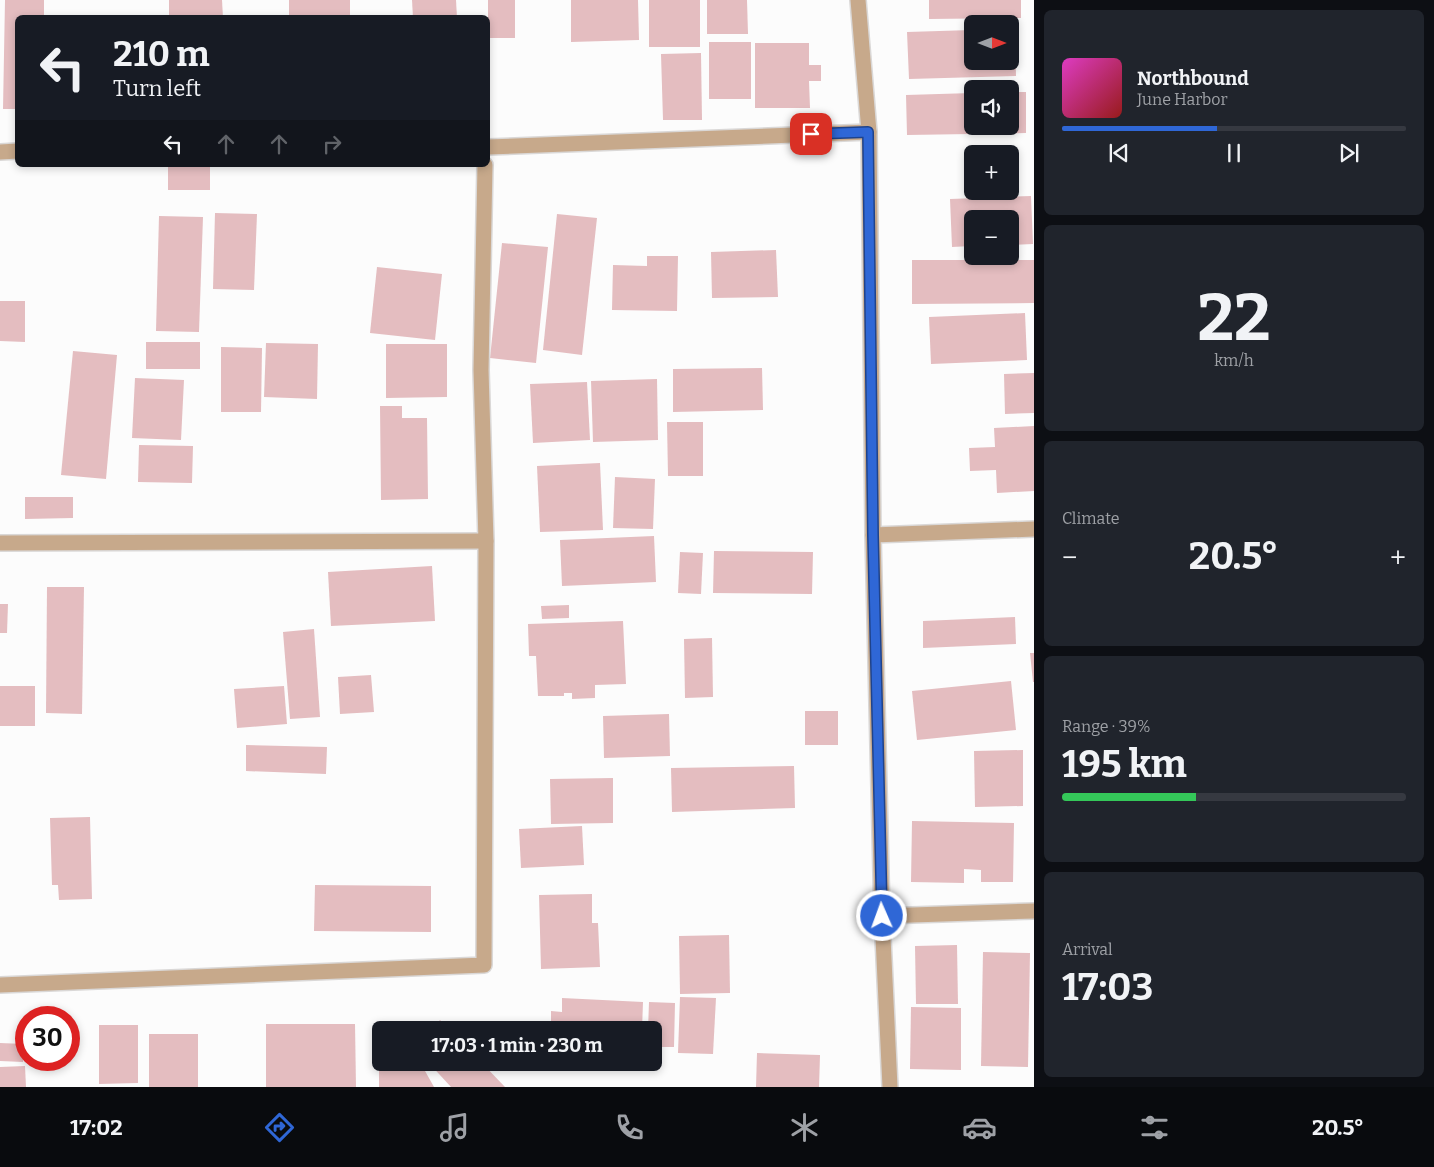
<!DOCTYPE html>
<html lang="en">
<head>
<meta charset="utf-8">
<style>
	body { margin:0; font-family:Bitter,serif; background:#20242c; color:#f1f3f6; height:100vh; display:flex; flex-direction:column; font-size:19px; white-space:nowrap }
	* { box-sizing:border-box; margin:0 }
	p { font-size:16px; color:#9ea1a6 }
	.icon { flex:none; width:28px; height:28px; fill:none; stroke:currentColor; stroke-width:2; stroke-linecap:round; stroke-linejoin:round }
	.map { position:relative; flex:1; overflow:hidden }
	.panel { display:flex; flex-direction:column; gap:10px; padding:10px; background:#0d0f14; width:400px }
	.panel>* { flex:none }
	.hud { position:absolute; left:15px; top:15px; width:475px; height:152px; border-radius:8px; box-shadow:0 2px 8px #0003; background:#171b24; color:#f1f3f6; overflow:hidden }
	.needle { width:32px; rotate:90deg }
	.buttons { position:absolute; left:964px; top:15px; display:grid; gap:10px }
	.buttons a { display:grid; place-items:center; width:55px; height:55px; border-radius:8px; background:#171b24; box-shadow:0 2px 8px #0003; font-size:25px }
	.speed { position:absolute; left:15px; top:1006px; display:flex; gap:10px; font-size:25px; font-weight:700; text-align:center }
	.speed>* { display:grid; place-content:center; width:65px; height:65px; border-radius:50%; background:#171b24; box-shadow:0 2px 8px #0003; line-height:1 }
	.speed .limit { border:8px solid #d22; background:#fff; color:#111 }
	.pin { position:absolute; display:grid; place-items:center; width:42px; height:42px; color:#fff; margin:-21px; border-radius:10px; box-shadow:0 2px 8px #0006 }
	.me { position:absolute; width:55px; margin:-28px; rotate:358deg; stroke-linejoin:round; filter:drop-shadow(0 0 4px #0008) }
	.turn { display:flex; align-items:center; gap:18px; height:105px; padding:0 15px; font-size:22px }
	.turn .icon { width:65px; height:65px; stroke-width:2.5 }
	.turn b { display:block; font-size:35px; line-height:42px }
	.lanes { display:flex; align-items:center; height:48px; padding:0 15px; background:#0003; justify-content:center; gap:25px; direction:ltr }
	.lanes .off { opacity:.35 }
	.big { font-size:38px; font-weight:700; line-height:1.1 }
	.panel .card { flex:1; display:flex; flex-direction:column; justify-content:center; gap:8px; min-width:0; padding:0 18px; border-radius:8px; background:#20242c }
	.panel .dial { align-items:center; gap:0 }
	.dial b { font-size:65px; line-height:1 }
	.song { display:flex; align-items:center; gap:15px }
	.cover { width:60px; height:60px; border-radius:8px; background:linear-gradient(135deg,hsl(310 70% 55%),hsl(0 70% 35%)) }
	.played { height:5px; border-radius:2px; background:linear-gradient(90deg,#2f67d6 45%,#363941 45%) }
	.keys { display:flex; justify-content:space-around; direction:ltr }
	.heat { display:flex; justify-content:space-between; align-items:center; font-size:28px; direction:ltr }
	.charge { height:8px; border-radius:4px; background:linear-gradient(90deg,#34c759 39%,#363941 0) }
	.trip { position:absolute; left:372px; top:1021px; width:290px; height:50px; border-radius:8px; background:#171b24; box-shadow:0 2px 8px #0003; font-weight:700; line-height:50px; text-align:center }
	.dock { display:flex; height:80px; justify-content:space-around; align-items:center; background:#090b0e; color:#9ea1a6 }
	.dock .icon { width:35px; height:35px }
	.dock .current { color:#2f67d6 }
	.dock b { font-size:22px; color:#f1f3f6 }
	main { display:flex; flex:1; min-height:0 }
	.map>svg:first-child { display:block }
	.building { fill:#e4bdc0 }
	.lines { fill:none; stroke-linecap:round; stroke-linejoin:round }
	.minor-casing { stroke:#dad8d7; stroke-width:18 }
	.minor { stroke:#c7a98b; stroke-width:15 }
	.route-casing { stroke:#1f438b; stroke-width:12 }
	.route { stroke:#2f67d6; stroke-width:9 }
</style>
</head>
<body>
<main>
<div class="map">
<svg width="1034" height="1087" viewBox="0 0 1034 1087">
	<rect width="100%" height="100%" fill="#fcfcfc"/>
	<!-- building -->
	<g class="building">
		<polygon points="5,0 44,0 44,18 18,18 18,109 3,109"/>
		<polygon points="169,0 222,0 223,18 169,18"/>
		<rect x="289" y="0" width="61" height="15"/>
		<polygon points="412,0 456,0 457,18 413,18"/>
		<rect x="488" y="0" width="27" height="38"/>
		<polygon points="571,0 638,0 639,40 571,42"/>
		<rect x="649" y="0" width="51" height="47"/>
		<polygon points="707,0 747,0 748,34 707,34"/>
		<polygon points="929,0 1021,0 1021,18 929,19"/>
		<polygon points="1010,29 1015,29 1016,76 909,79 907,32 972,30 972,61 1010,61"/>
		<rect x="709" y="42" width="42" height="57"/>
		<polygon points="755,43 809,43 809,65 821,65 821,81 809,81 810,108 755,108"/>
		<polygon points="701,53 702,120 663,120 661,54"/>
		<polygon points="1010,92 1026,92 1026,133 907,135 906,95 972,93 972,126 1010,126"/>
		<rect x="168" y="165" width="42" height="25"/>
		<polygon points="1031,196 1033,244 1010,245 1010,219 972,219 972,246 952,247 950,199"/>
		<polygon points="215,213 257,214 254,290 213,289"/>
		<polygon points="557,214 597,218 582,355 543,350"/>
		<polygon points="159,216 203,217 199,332 156,331"/>
		<polygon points="502,243 548,247 536,363 490,358"/>
		<polygon points="776,250 778,297 712,298 711,252"/>
		<polygon points="647,256 678,256 677,311 612,310 613,265 647,266"/>
		<polygon points="912,260 1034,260 1034,303 912,304"/>
		<polygon points="377,267 442,274 435,340 370,333"/>
		<polygon points="0,301 25,301 25,342 0,341"/>
		<polygon points="1025,313 1027,360 931,364 929,317"/>
		<rect x="146" y="342" width="54" height="27"/>
		<polygon points="266,343 318,344 317,399 264,397"/>
		<polygon points="386,344 447,344 447,397 386,398"/>
		<polygon points="221,347 262,348 261,412 221,412"/>
		<polygon points="73,351 117,355 106,479 61,475"/>
		<polygon points="762,368 763,410 673,412 673,369"/>
		<polygon points="1034,373 1034,413 1005,414 1004,374"/>
		<polygon points="135,378 184,380 181,440 132,438"/>
		<polygon points="657,379 658,440 593,442 591,381"/>
		<polygon points="587,382 590,440 533,443 530,384"/>
		<polygon points="380,406 402,406 402,418 427,418 428,499 381,500"/>
		<polygon points="667,422 703,422 703,476 668,476"/>
		<polygon points="1034,426 1034,491 997,493 996,470 970,471 969,448 995,447 994,428"/>
		<polygon points="139,445 193,446 192,483 138,482"/>
		<polygon points="600,463 603,530 540,532 537,466"/>
		<polygon points="615,477 655,479 653,529 613,528"/>
		<polygon points="25,497 73,497 73,518 25,519"/>
		<polygon points="654,536 656,582 562,586 560,540"/>
		<polygon points="714,551 813,552 812,594 713,593"/>
		<polygon points="680,552 703,553 701,594 678,593"/>
		<polygon points="432,566 435,621 331,626 328,572"/>
		<polygon points="47,587 84,587 82,714 46,713"/>
		<polygon points="0,604 8,604 7,633 0,633"/>
		<polygon points="569,605 569,618 542,619 541,606"/>
		<polygon points="1015,617 1016,644 923,648 923,621"/>
		<polygon points="623,621 626,684 595,685 595,698 572,699 572,693 564,693 564,696 538,696 536,656 529,656 528,624"/>
		<polygon points="314,629 320,717 290,719 283,632"/>
		<polygon points="712,638 713,697 685,698 684,639"/>
		<polygon points="1030,653 1034,653 1034,682 1033,682"/>
		<polygon points="371,675 374,712 340,714 338,677"/>
		<polygon points="1011,681 1016,730 917,740 912,691"/>
		<rect x="0" y="686" width="35" height="40"/>
		<polygon points="284,686 287,724 237,728 234,689"/>
		<rect x="805" y="711" width="33" height="34"/>
		<polygon points="669,714 670,756 604,758 603,716"/>
		<polygon points="246,745 327,747 326,774 246,771"/>
		<polygon points="1023,750 1023,806 975,807 974,751"/>
		<polygon points="794,766 795,808 672,812 671,768"/>
		<polygon points="613,778 613,823 551,824 550,779"/>
		<polygon points="90,817 92,899 59,900 58,885 52,885 50,818"/>
		<polygon points="912,821 1014,823 1013,882 981,882 981,870 964,869 964,883 911,882"/>
		<polygon points="582,826 584,865 521,868 519,829"/>
		<polygon points="315,885 431,886 431,932 314,931"/>
		<polygon points="592,894 592,923 598,923 600,967 541,969 539,895"/>
		<polygon points="729,935 730,993 680,994 679,936"/>
		<polygon points="957,945 958,1004 916,1004 915,946"/>
		<polygon points="983,952 1030,953 1028,1067 981,1066"/>
		<polygon points="680,997 716,998 713,1054 678,1053"/>
		<polygon points="562,998 643,1002 642,1030 561,1030 551,1028 551,1011 562,1012"/>
		<polygon points="649,1002 675,1003 674,1047 654,1047 654,1030 648,1030"/>
		<polygon points="911,1007 961,1008 961,1070 910,1069"/>
		<polygon points="440,1020 450,1030 431,1030"/>
		<polygon points="266,1024 355,1024 356,1087 266,1087"/>
		<polygon points="99,1025 138,1025 138,1083 99,1084"/>
		<rect x="149" y="1034" width="49" height="53"/>
		<polygon points="379,1039 381,1039 381,1062 420,1062 434,1087 379,1087"/>
		<polygon points="0,1043 24,1044 23,1062 0,1061"/>
		<polygon points="757,1053 820,1055 819,1087 756,1087"/>
		<polygon points="428,1062 481,1062 505,1087 451,1087"/>
		<polygon points="25,1066 26,1087 0,1087 0,1067"/>
	</g>
	<g class="lines">
		<defs>
			<g id="minor">
				<polyline points="858,0 869,132 873,535 882,916 890,1087"/>
				<polyline points="488,147 869,132"/>
				<polyline points="0,152 18,151"/>
				<polyline points="873,535 1034,529"/>
				<polyline points="0,543 486,541"/>
				<polyline points="882,916 1034,911"/>
				<polyline points="0,985 484,965 486,541 481,370 485,165"/>
			</g>
		</defs>
		<!-- minor casing -->
		<use href="#minor" class="minor-casing"/>
		<!-- minor -->
		<use href="#minor" class="minor"/>
	</g>
	<g class="lines">
		<defs>
			<polyline id="route" points="811,134 868,132 873,535 882,916"/>
		</defs>
		<!-- route casing -->
		<use href="#route" class="route-casing"/>
		<!-- route -->
		<use href="#route" class="route"/>
	</g>
</svg>
<div class="buttons">
<a><svg class="needle" viewBox="-14 -14 28 28"><path d="M0-13l5 13h-10z" fill="#e53935"/><path d="M0 13l5-13h-10z" fill="#9ea1a6"/></svg></a>
<a><svg class="icon" aria-label="sound" viewBox="0 0 24 24"><path d="M4 9h4l5-4v14l-5-4H4zM17 9q2 3 0 6"/></svg></a>
<a>+</a>
<a>−</a>
</div>
<div class="speed"><div class="limit">30</div></div>
<div class="pin" style="left:811px;top:134px;background:#d93025"><svg class="icon" aria-label="arrive" viewBox="0 0 24 24"><path d="M6 21V4h12l-3 4 3 4H6"/></svg></div>
<svg class="me" style="left:882px;top:916px" viewBox="-20 -20 40 40"><circle r="17" fill="#2f67d6" stroke="#fff" stroke-width="3"/><path d="M0-11L8 9 0 5-8 9z" fill="#fff"/></svg>
<div class="trip">17:03 · 1 min · 230 m</div>
<div class="hud">
<div class="turn"><svg class="icon" aria-label="left" viewBox="0 0 24 24"><path d="M17 20v-9H6M10 6l-5 5 5 5"/></svg><div><b>210 m</b>Turn left</div></div>
<div class="lanes"><svg class="icon" aria-label="left" viewBox="0 0 24 24"><path d="M17 20v-9H6M10 6l-5 5 5 5"/></svg><svg class="icon off" aria-label="ahead" viewBox="0 0 24 24"><path d="M12 20V5M6 11l6-6 6 6"/></svg><svg class="icon off" aria-label="ahead" viewBox="0 0 24 24"><path d="M12 20V5M6 11l6-6 6 6"/></svg><svg class="icon off" aria-label="right" viewBox="0 0 24 24"><path d="M7 20v-9h11M14 6l5 5-5 5"/></svg></div>
</div>
</div>
<section class="panel">
<div class="card">
<div class="song"><i class="cover"></i><div><b>Northbound</b><p>June Harbor</p></div></div>
<div class="played"></div>
<div class="keys"><svg class="icon" aria-label="previous" viewBox="0 0 24 24"><path d="M18 5L8 12l10 7zM5 5v14"/></svg><svg class="icon" aria-label="pause" viewBox="0 0 24 24"><path d="M8 5v14M16 5v14"/></svg><svg class="icon" aria-label="next" viewBox="0 0 24 24"><path d="M6 5l10 7-10 7zM19 5v14"/></svg></div>
</div>
<div class="card dial"><b>22</b><p>km/h</p></div>
<div class="card"><p>Climate</p>
<div class="heat"><a>−</a><b class="big">20.5°</b><a>+</a></div>
</div>
<div class="card"><p>Range · 39%</p><b class="big">195 km</b><div class="charge"></div></div>
<div class="card"><p>Arrival</p><b class="big">17:03</b></div>
</section>
</main>
<nav class="dock">
<b>17:02</b>
<svg class="icon current" aria-label="directions" viewBox="0 0 24 24"><path d="M12 3l9 9-9 9-9-9zM9 14v-3h6M13 9l2 2-2 2"/></svg>
<svg class="icon" aria-label="music" viewBox="0 0 24 24"><path d="M9 18V5l10-2v13"/><circle cx="6" cy="18" r="3"/><circle cx="16" cy="16" r="3"/></svg>
<svg class="icon" aria-label="phone" viewBox="0 0 24 24"><path d="M5 4h4l2 5-3 2q2 4 5 5l2-3 5 2v4C11 20 4 13 5 4z"/></svg>
<svg class="icon" aria-label="climate" viewBox="0 0 24 24"><path d="M12 3v18M4 7l16 10M4 17L20 7"/></svg>
<svg class="icon" aria-label="car" viewBox="0 0 24 24"><path d="M5 17H2v-5l4-1 3-4h7l3 4 3 1v5h-3M9 17h6M6 11h13"/><circle cx="7" cy="17" r="2"/><circle cx="17" cy="17" r="2"/></svg>
<svg class="icon" aria-label="filters" viewBox="0 0 24 24"><path d="M4 7h16M4 17h16"/><circle cx="9" cy="7" r="2"/><circle cx="15" cy="17" r="2"/></svg>
<b>20.5°</b>
</nav>
</body>
</html>
